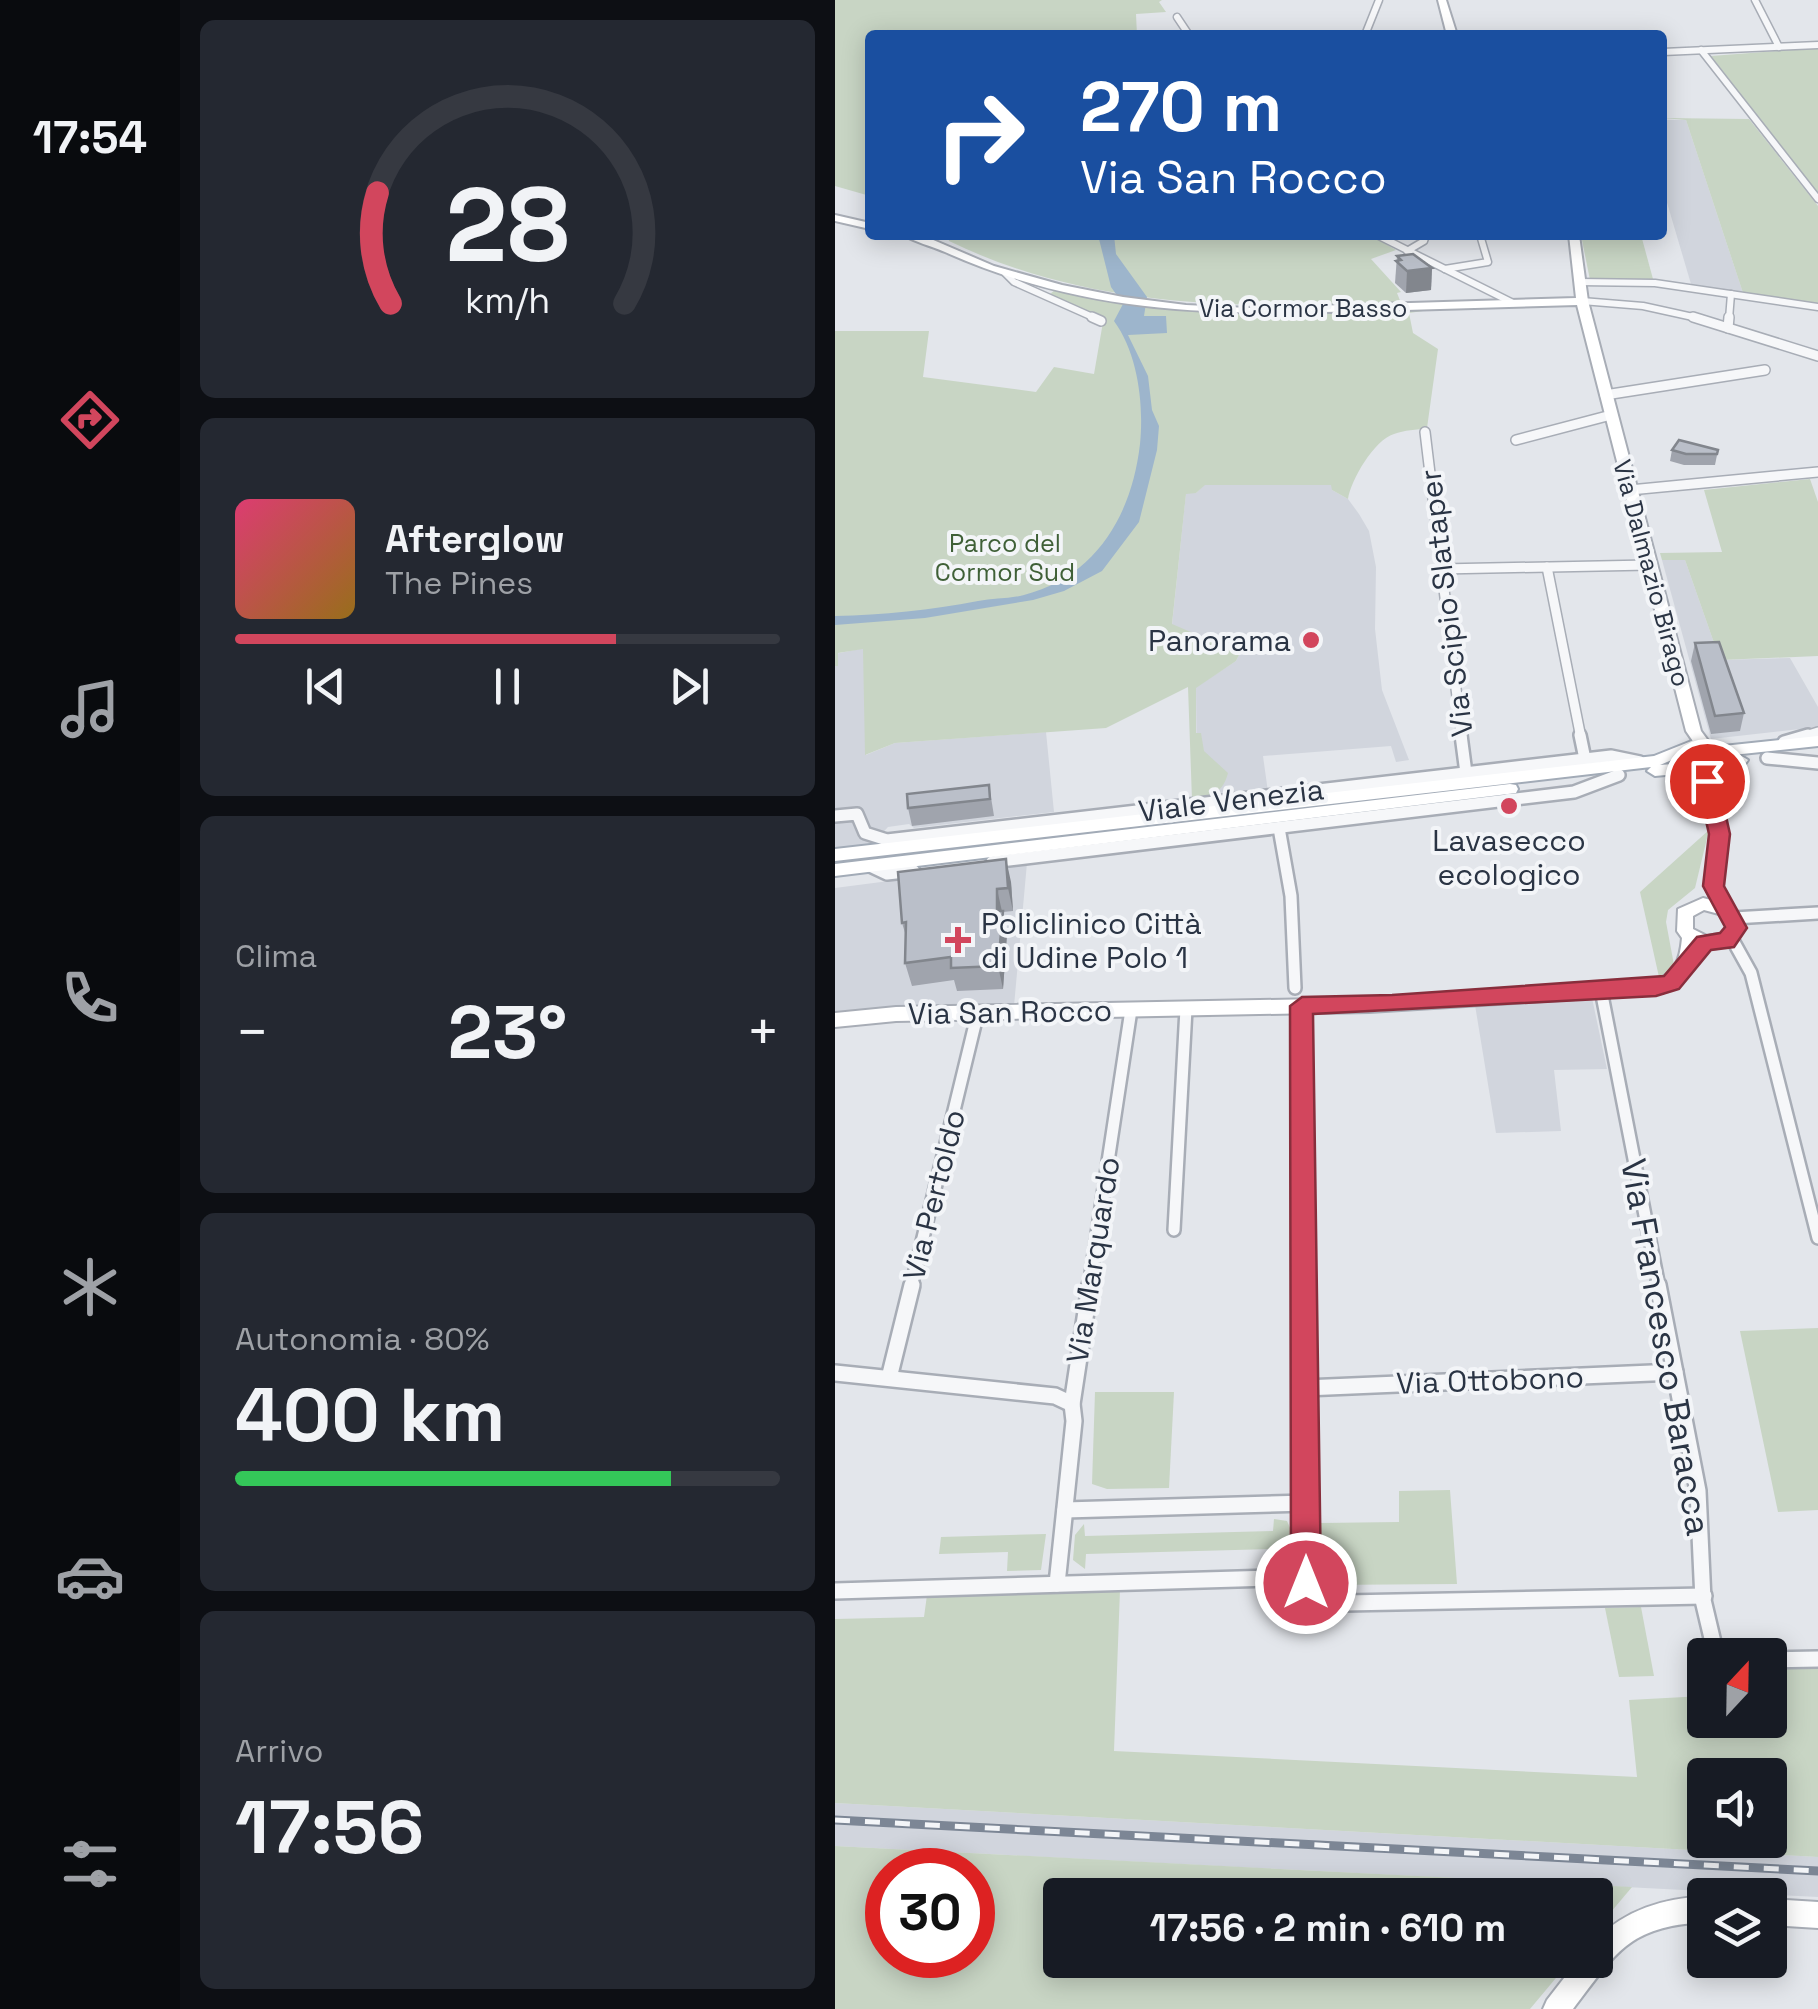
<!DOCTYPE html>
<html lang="it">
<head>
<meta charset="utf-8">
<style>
	body { margin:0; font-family:"Space Grotesk",sans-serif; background:#242831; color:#f1f3f6; height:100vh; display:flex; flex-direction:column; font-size:38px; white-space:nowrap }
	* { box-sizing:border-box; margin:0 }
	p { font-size:32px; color:#9ea1a6 }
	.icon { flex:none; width:55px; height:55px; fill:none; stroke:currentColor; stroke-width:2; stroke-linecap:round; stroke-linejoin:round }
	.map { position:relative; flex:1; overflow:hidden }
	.drawer { display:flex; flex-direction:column; gap:20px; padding:20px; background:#0d0f14; width:655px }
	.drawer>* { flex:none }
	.hud { position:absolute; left:30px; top:30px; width:802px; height:210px; border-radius:10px; box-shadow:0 5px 25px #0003; background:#1a4fa0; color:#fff; overflow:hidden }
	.needle { width:65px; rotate:22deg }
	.fabs { position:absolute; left:852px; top:1638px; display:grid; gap:20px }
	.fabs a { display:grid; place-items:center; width:100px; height:100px; border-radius:10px; background:#171b24; box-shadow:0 5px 25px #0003; font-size:50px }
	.speed { position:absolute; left:30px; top:1848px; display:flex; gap:20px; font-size:50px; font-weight:700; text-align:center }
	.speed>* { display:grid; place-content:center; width:130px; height:130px; border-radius:50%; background:#171b24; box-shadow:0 5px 25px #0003; line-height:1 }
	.speed .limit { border:15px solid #d22; background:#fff; color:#111 }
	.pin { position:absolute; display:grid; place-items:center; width:85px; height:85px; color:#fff; margin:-42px; border:5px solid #fff; border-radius:50%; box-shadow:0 2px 10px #0007 }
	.me { position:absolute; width:110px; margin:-55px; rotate:0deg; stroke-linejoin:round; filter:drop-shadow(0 0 8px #0008) }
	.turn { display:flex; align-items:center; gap:35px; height:210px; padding:0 50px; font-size:45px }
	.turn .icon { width:130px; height:130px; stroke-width:2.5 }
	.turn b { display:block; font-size:70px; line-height:85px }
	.big { font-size:75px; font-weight:700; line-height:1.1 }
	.drawer .tile { flex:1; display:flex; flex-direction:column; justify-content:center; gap:15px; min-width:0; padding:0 35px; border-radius:15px; background:#242831 }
	.drawer .dial { align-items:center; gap:0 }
	.dial svg { height:260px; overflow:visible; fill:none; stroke:#363941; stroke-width:7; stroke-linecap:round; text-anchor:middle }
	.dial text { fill:#f1f3f6; stroke:none }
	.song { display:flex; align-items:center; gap:30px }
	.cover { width:120px; height:120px; border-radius:15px; background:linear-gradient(135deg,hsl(340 70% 55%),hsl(40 70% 35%)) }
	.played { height:10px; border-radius:5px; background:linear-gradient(90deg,#d2465d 70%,#363941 70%) }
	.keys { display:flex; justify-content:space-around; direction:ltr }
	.heat { display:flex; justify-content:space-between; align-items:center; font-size:55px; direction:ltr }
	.charge { height:15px; border-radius:8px; background:linear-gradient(90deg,#34c759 80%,#363941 0) }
	.trip { position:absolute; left:208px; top:1878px; width:570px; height:100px; border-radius:10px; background:#171b24; box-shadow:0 5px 25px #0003; font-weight:700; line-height:100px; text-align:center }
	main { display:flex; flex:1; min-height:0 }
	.dock { display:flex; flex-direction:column; width:180px; justify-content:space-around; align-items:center; background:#090b0e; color:#9ea1a6 }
	.dock .icon { width:70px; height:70px }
	.dock .active { color:#d2465d }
	.dock b { font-size:45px; color:#f1f3f6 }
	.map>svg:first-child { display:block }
	.built { fill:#d1d5dd }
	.green { fill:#c8d5c4; fill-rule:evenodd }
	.water { fill:#9db5cc }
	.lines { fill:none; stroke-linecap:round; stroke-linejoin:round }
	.street-far3-casing { stroke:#a8adb6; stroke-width:9 }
	.street-far2-casing { stroke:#a8adb6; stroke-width:12 }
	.street-far1-casing { stroke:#a8adb6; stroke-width:16 }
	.street-casing { stroke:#a8adb6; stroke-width:20 }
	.secondary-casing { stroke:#a8adb6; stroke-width:4 }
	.primary-casing { stroke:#a2abb7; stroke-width:4 }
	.street-far3 { stroke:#f6f7f9; stroke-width:6 }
	.street-far2 { stroke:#f6f7f9; stroke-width:9 }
	.street-far1 { stroke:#f6f7f9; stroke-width:11 }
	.street { stroke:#f6f7f9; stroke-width:15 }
	.secondary { fill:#fff; fill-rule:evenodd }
	.primary { fill:#fff; fill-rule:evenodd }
	.rail-casing { stroke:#7c8695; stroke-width:9 }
	.rail { stroke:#f3f5f8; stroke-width:5; stroke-dasharray:15; stroke-linecap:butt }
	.wall { fill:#a0a4ad }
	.shaded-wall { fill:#82868d }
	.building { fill:#babfc9; stroke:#82868d; stroke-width:2.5 }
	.route { fill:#d2465d; stroke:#882e3c; stroke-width:2.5 }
	.poi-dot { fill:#d2465d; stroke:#f3f5f8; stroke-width:4 }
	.labels { text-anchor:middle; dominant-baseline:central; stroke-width:8; stroke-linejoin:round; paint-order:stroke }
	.far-street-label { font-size:25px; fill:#2a3444; stroke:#f3f5f8 }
	.far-park-label { font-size:25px; fill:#3f6037; stroke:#f3f5f8 }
	.street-label { font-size:30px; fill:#2a3444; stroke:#f3f5f8 }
	.poi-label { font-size:30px; fill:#2a3444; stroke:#f3f5f8; text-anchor:end }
	.near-street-label { font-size:35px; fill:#2a3444; stroke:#f3f5f8 }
</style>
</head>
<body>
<main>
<nav class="dock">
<b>17:54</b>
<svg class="icon active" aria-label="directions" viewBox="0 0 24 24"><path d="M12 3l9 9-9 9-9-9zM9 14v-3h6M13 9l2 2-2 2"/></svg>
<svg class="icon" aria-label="music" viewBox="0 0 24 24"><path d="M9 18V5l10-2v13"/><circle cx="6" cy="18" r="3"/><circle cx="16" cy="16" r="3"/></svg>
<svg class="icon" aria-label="phone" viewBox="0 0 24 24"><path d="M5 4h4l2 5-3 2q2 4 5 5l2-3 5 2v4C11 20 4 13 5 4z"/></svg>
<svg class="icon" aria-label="climate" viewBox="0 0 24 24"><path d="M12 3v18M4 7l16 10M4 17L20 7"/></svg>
<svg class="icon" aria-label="car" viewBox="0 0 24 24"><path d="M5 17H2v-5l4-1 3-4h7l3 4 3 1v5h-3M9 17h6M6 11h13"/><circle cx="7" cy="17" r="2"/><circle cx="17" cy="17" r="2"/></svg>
<svg class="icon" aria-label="filters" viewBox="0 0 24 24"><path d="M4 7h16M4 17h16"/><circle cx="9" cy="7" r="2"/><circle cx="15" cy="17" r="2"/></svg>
</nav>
<section class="drawer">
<div class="tile dial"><svg viewBox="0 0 100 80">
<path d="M14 69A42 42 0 1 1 86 69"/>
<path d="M14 69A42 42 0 0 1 10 35" stroke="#d2465d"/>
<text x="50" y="56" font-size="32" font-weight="700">28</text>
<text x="50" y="72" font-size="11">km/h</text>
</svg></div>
<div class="tile">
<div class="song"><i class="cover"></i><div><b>Afterglow</b><p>The Pines</p></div></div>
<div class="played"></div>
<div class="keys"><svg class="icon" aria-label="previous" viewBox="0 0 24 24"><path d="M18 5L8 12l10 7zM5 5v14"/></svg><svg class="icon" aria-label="pause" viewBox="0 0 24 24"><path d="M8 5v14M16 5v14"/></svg><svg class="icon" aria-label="next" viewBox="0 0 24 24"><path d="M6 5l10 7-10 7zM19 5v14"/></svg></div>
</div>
<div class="tile"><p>Clima</p>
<div class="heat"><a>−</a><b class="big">23°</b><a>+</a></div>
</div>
<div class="tile"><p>Autonomia · 80%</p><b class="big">400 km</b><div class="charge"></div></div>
<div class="tile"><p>Arrivo</p><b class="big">17:56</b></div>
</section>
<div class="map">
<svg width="983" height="2009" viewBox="0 0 983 2009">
	<rect width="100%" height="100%" fill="#e3e6eb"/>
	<!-- built -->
	<g class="built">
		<polygon points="828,120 851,120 908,293 856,284 828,189"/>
		<polygon points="369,485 497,485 497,490 513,499 524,514 534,531 541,567 540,629 547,690 574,760 561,762 556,746 428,756 433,792 362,799 361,687 401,661 405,653 337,625 351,493 361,493"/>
		<polygon points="827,560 850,560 885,660 955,658 983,707 983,727 876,739"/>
		<polygon points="29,648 31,755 60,743 211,732 219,812 79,828 74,824 53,827 36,845 0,849 0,654"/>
		<polygon points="192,863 179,1006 0,1011 0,888"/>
		<polygon points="757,998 772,1069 719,1070 726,1131 661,1133 640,1005"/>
		<polygon points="0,1803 983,1857 983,1897 0,1846"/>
	</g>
	<!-- green -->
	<g class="green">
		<polygon points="0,0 327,0 324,2 331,12 301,14 302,35 35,35 35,196 0,186"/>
		<polygon points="983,48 983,193 876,56"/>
		<polygon points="828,118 914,119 983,206 983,305 908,293 851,120"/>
		<path d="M 113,235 L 535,235 L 561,250 L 536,259 L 566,292 L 562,293 L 566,303 C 538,308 503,305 474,305 C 349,307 227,296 114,241 Z"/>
		<polygon points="746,235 806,235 818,279 755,280"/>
		<path d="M 220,290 L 307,306 L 379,313 L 602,309 L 574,313 L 578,333 L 603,349 L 592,428 C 582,430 569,430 559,434 C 539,440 516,480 513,499 L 497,490 L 496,485 L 370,485 L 361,493 L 351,494 L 337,624 L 405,653 L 401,661 L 361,688 L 361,733 L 366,733 L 369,751 L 393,773 C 388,793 375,798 357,800 L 353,687 L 271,728 L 60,743 L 30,755 L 28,649 L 3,653 L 3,666 L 0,666 L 0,331 L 94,331 L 88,377 L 201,392 L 219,367 L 259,374 L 268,322 L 215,294 Z"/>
		<polygon points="975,479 983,502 983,656 885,660 850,560 827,560 825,553 887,552 869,490"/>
		<polygon points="874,830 860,888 833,910 831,922 839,965 832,975 824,977 805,892"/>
		<polygon points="983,1328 983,1510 943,1512 905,1331"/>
		<polygon points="260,1392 339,1392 334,1488 272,1489 257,1484"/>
		<polygon points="615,1490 622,1584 486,1585 485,1523 564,1522 564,1491"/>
		<polygon points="439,1519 452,1521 456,1530 454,1558 440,1564 440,1549 251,1554 250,1569 238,1560 240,1535 249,1524 250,1536 438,1531"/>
		<polygon points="211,1534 206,1570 172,1571 173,1552 104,1554 106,1537"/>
		<path d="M 285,1590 L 279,1751 L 802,1777 L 794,1700 L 868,1696 L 870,1670 L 870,1720 L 935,1720 L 935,1669 L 983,1669 L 983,1857 L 0,1803 L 0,1619 L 89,1617 L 92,1595 ZM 870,1775 L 935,1775 L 935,1840 L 870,1840 Z"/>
		<polygon points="806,1607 819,1676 784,1677 770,1608"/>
		<path d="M 0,1846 L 797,1887 L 760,1931 L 760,1895 L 225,1895 L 225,1960 L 736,1960 L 695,2009 L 0,2009 ZM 138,1870 L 138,1955 L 52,1955 L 52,1870 Z"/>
	</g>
	<!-- water -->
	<path class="water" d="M 263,235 L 279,235 L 281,254 L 312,297 L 309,316 L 331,316 L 332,333 L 293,335 L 313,376 L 317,410 L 324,426 L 322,450 L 304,522 L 267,571 L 229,591 L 198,600 L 90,618 L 0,625 L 0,616 C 48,615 96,610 143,601 C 158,598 174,599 189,595 C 262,576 297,514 305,444 C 309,404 303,354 279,321 L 288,304 L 276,287 Z"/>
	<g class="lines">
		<defs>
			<g id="street-far3">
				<polyline points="920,0 944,47"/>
				<polyline points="342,17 354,35"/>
				<polyline points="530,35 544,0"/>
				<polyline points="866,50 983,199"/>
				<polyline points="828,52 983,45"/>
				<polyline points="542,235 678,303"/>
				<polyline points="572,251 589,241 591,235"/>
				<polyline points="610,269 653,262 645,235"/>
				<polyline points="170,273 179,282 262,319"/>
				<polyline points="745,282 820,283 983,307"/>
				<polyline points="747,301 808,306 867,319"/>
				<polyline points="894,319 896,294"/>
			</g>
			<g id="street-far2">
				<polyline points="257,317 266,321"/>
				<polyline points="858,317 983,356"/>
				<polyline points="893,328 894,317"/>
				<polyline points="770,395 930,370"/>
				<polyline points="590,432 627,738"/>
				<polyline points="681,440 776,415"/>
				<polyline points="795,490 983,472"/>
				<polyline points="712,567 746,738"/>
				<polyline points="606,569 814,565"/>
				<polyline points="964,738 983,732"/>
			</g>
			<g id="street-far1">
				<polyline points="626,735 631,773"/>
				<polyline points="745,735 750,759"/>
				<polyline points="949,742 973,735"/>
				<polyline points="932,758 983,763"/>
				<polyline points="0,816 22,814 30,833 52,840 776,756 805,762"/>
				<polyline points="444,828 456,896 460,988"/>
				<polyline points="157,862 739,792 784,775"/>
				<polyline points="35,866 52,874 79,871"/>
				<polyline points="899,918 983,913"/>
				<polyline points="896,937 916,973 983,1238"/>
				<polyline points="766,990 824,1287"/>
				<polyline points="467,1006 469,1287"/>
				<polyline points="339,1230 351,1009"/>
				<polyline points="76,1287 143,1012"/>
				<polyline points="254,1287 296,1010"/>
			</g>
			<g id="street">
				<polyline points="469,1285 471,1583 485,1596 510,1603 869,1596"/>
				<polyline points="823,1285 863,1491 868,1600 881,1655"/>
				<polyline points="0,1373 220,1396 237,1404"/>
				<polyline points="54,1378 77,1285"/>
				<polyline points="470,1388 840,1372"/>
				<polyline points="230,1510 472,1503"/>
				<polyline points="222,1584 239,1421 237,1404 255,1285"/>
				<polyline points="0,1591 470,1577"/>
				<polyline points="935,1660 983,1659"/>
			</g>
			<g id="secondary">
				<polygon points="603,0 611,0 622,35 612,35"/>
				<polygon points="0,215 35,223 35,229 0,221"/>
				<path d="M 68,235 L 89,236 L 159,266 L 227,285 L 288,297 L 351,305 L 413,308 L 741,298 L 734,235 L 744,235 L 753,301 L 866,731 L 877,746 L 874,750 L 864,750 L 851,731 L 742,305 C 674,307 605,309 536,311 C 382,315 254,316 110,252 C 96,246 80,242 68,235 Z"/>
				<path d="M 873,766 L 881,771 L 892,834 L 886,886 L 896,906 L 909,923 L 902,941 C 889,948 877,951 863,947 C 858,974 847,985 821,994 L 534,1012 L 61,1021 L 0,1027 L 0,1013 L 61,1007 L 534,998 L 821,980 C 841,972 845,959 847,938 L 842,931 L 843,909 L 868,898 L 876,900 L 870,886 L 876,834 L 865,771 ZM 869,910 L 884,914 L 892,924 L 889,933 L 872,936 L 858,929 L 858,916 Z"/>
				<path d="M 870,1896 L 870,1922 C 792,1927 782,1952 738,2009 L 708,2009 L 712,2000 L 743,1960 L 760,1960 L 760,1940 C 792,1909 827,1899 870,1896 Z"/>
				<polygon points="935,1899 983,1902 983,1928 935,1925"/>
			</g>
			<g id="primary">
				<polygon points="983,736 983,746 888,756 860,750 825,765 852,763 868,765 878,760 905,755 913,760 910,764 887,768 870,776 852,773 820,776 812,771 816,767 0,861 0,849 819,756 859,740 888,746"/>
				<polygon points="675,784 681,785 683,789 681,793 0,876 0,864"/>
			</g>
		</defs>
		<!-- street-far3 casing -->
		<use href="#street-far3" class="street-far3-casing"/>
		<!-- street-far2 casing -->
		<use href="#street-far2" class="street-far2-casing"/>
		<!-- street-far1 casing -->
		<use href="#street-far1" class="street-far1-casing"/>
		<!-- street casing -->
		<use href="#street" class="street-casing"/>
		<!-- secondary casing -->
		<use href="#secondary" class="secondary-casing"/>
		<!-- primary casing -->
		<use href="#primary" class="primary-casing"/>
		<!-- street-far3 -->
		<use href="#street-far3" class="street-far3"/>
		<!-- street-far2 -->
		<use href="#street-far2" class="street-far2"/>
		<!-- street-far1 -->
		<use href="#street-far1" class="street-far1"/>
		<!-- street -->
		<use href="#street" class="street"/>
		<!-- secondary -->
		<use href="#secondary" class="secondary"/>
		<!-- primary -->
		<use href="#primary" class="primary"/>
		<defs>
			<polyline id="rail" points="0,1820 983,1871"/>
		</defs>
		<!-- rail casing -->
		<use href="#rail" class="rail-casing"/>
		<!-- rail -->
		<use href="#rail" class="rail"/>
	</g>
	<!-- wall -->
	<g class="wall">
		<polygon points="562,256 597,268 596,290 571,293 560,283"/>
		<polygon points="837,450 883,450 880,465 849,465 835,461"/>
		<polygon points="860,643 909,713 905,731 876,734 856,661"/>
		<polygon points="154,785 159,816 77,826 73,808"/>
		<polygon points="176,882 178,911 168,912 172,934 168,989 122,991 119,980 77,986 70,963 71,936 67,923"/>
	</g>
	<!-- shaded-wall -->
	<g class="shaded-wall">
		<polygon points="597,268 596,290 571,293 572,271"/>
		<polygon points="171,859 176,882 178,911 173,888"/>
		<polygon points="162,889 172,934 168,989 163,966"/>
	</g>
	<!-- building -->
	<g class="building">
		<polygon points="578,254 597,268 572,271 561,261 566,260 562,256"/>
		<polygon points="844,440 883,450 882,454 851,454 837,450"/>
		<polygon points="884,642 909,713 880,716 860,643"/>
		<polygon points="154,785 155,799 73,808 72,794"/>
		<polygon points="171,859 173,888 162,889 162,911 168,911 163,966 116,968 116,957 70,963 71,922 67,923 63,872"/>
	</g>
	<!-- route -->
	<polygon class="route" points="872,774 883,781 895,834 889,886 912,928 899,947 876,950 844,989 821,996 478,1014 486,1583 481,1593 471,1597 461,1593 456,1583 455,1006 467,997 557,995 829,976 862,937 885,933 890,927 868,886 874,834 862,781"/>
	<!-- markers -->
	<g class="poi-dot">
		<circle cx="476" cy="640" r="10"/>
		<circle cx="674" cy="806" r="10"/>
		<path d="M118 925h10v10h10v10h-10v10h-10v-10h-10v-10h10z"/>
	</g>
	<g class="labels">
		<!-- far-street labels -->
		<g class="far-street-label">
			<text x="468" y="308">Via Cormor Basso</text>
			<text transform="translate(817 573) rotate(75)">Via Dalmazio Birago</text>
		</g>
		<!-- far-park labels -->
		<g class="far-park-label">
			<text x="170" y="543">Parco del<tspan x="170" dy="29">Cormor Sud</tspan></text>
		</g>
		<!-- street labels -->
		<g class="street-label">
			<text transform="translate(611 603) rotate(-97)">Via Scipio Slataper</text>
			<text transform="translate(396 800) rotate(-7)">Viale Venezia</text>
			<text transform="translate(175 1012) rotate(-1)">Via San Rocco</text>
			<text transform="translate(99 1195) rotate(-76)">Via Pertoldo</text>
			<text transform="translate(258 1260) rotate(-81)">Via Marquardo</text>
			<text transform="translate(655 1380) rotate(-2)">Via Ottobono</text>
		</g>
		<!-- poi labels -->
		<g class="poi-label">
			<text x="456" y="640">Panorama</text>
			<text x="674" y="840" text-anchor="middle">Lavasecco<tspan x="674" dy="34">ecologico</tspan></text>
			<text x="146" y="923" text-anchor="start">Policlinico Città<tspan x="146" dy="34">di Udine Polo 1</tspan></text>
		</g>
		<!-- near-street labels -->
		<g class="near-street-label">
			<text transform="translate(831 1347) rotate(80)">Via Francesco Baracca</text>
		</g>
	</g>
</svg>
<div class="fabs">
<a><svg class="needle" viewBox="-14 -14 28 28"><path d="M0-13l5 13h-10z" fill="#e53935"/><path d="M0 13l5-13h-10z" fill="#9ea1a6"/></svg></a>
<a><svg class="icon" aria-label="sound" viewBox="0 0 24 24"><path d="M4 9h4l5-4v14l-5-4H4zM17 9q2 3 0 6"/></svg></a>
<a><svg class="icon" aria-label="layers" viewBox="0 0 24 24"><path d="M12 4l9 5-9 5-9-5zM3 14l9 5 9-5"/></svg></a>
</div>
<div class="speed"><div class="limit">30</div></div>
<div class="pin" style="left:872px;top:781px;background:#d93025"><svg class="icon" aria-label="arrive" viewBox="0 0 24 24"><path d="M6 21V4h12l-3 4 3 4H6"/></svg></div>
<svg class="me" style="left:471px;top:1583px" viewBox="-20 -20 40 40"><circle r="17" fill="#d2465d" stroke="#fff" stroke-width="3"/><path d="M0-11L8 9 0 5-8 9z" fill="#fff"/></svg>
<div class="trip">17:56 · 2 min · 610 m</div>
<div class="hud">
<div class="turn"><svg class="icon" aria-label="right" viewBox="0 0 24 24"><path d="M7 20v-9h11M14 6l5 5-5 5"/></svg><div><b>270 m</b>Via San Rocco</div></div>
</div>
</div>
</main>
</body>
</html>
